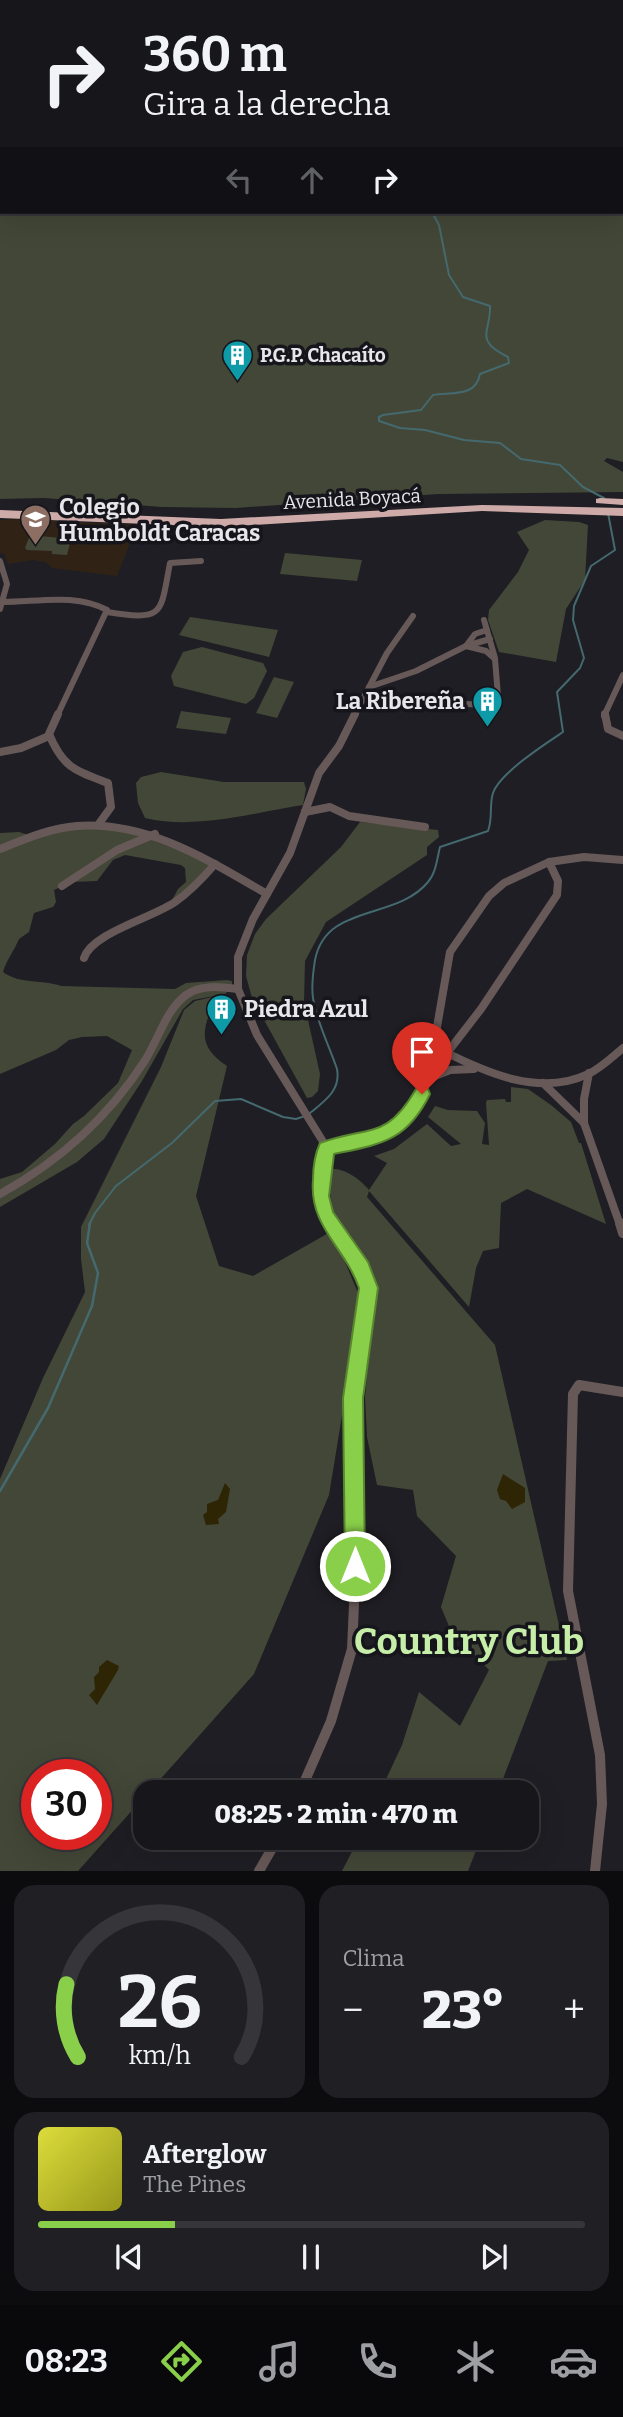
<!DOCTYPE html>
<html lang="es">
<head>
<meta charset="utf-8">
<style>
	body { margin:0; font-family:Bitter,serif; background:#1f1f24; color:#f1f3f6; height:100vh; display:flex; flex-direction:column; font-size:26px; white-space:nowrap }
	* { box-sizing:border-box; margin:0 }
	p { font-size:23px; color:#9e9fa3 }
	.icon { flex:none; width:38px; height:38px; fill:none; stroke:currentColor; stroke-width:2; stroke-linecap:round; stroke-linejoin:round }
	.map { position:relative; height:1871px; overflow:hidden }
	.side { display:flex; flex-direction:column; gap:14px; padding:14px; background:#0c0c0f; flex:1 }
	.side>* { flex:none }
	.banner { position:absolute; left:0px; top:0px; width:623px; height:214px; box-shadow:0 7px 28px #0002,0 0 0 2px #35353a; background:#16161b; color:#f1f3f6; overflow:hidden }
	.speed { position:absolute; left:21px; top:1759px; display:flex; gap:14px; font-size:35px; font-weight:700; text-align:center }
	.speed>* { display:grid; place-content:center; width:91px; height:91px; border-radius:50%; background:#16161b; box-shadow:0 7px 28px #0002,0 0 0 2px #35353a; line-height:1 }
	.speed .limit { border:10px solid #d22; background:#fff; color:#111 }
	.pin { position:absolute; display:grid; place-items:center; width:60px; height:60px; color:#fff; margin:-72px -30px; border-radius:50% 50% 50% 0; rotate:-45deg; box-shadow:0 0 7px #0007 }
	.pin .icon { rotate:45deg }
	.me { position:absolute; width:77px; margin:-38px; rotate:0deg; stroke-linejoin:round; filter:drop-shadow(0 0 5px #0008) }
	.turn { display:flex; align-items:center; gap:24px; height:147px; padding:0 28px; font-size:32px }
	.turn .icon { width:91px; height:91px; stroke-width:2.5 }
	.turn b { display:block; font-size:49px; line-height:60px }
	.lanes { display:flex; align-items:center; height:66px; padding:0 28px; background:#0003; justify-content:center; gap:35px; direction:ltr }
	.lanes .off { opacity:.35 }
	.big { font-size:52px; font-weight:800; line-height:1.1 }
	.side .card { flex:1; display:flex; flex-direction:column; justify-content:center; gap:10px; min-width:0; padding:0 24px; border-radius:21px; background:#1f1f24 }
	.side .dial { align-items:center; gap:0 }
	.dial svg { height:182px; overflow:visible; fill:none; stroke:#35353a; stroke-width:7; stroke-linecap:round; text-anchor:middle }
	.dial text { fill:#f1f3f6; stroke:none }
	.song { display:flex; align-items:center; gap:21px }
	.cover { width:84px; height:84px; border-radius:10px; background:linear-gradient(135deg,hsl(60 70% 55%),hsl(60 70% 35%)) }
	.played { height:7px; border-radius:4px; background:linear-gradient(90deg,#89cf49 25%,#35353a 25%) }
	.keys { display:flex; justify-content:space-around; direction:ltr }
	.heat { display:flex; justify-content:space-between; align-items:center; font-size:38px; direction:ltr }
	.side .tiles { flex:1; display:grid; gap:14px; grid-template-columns:1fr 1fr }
	.card:last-child { grid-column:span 2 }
	.trip { position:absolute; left:133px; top:1780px; width:406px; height:70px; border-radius:21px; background:#16161b; box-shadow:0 7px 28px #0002,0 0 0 2px #35353a; font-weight:800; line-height:70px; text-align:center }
	.menu { display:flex; height:112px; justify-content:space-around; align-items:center; background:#09090b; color:#9e9fa3 }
	.menu .icon { width:49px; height:49px }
	.menu .on { color:#89cf49 }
	.menu b { font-size:32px; color:#f1f3f6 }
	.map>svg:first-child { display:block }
	.commercial { fill:#302316 }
	.green { fill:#434737; fill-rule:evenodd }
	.sand { fill:#2d2504 }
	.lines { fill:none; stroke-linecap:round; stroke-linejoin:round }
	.stream-far1 { stroke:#44696e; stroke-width:2 }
	.stream { stroke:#44696e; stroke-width:2.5 }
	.minor-far2 { stroke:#675958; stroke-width:6 }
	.minor-far1 { stroke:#675958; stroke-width:8 }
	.minor { stroke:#675958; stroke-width:10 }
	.motorway { fill:#ceaba8; fill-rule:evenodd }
	.route { fill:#89cf49; stroke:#59872f; stroke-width:2 }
	.labels { text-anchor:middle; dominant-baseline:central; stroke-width:7; stroke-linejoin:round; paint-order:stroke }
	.far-poi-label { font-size:19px; font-weight:bold; fill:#e6e6eb; stroke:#15151b; text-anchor:start }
	.far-street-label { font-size:19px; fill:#e6e6eb; stroke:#15151b }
	.poi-label { font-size:23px; font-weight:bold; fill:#e6e6eb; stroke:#15151b; text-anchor:start }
	.near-district-label { font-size:37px; font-weight:bold; fill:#c6eea9; stroke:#15151b }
</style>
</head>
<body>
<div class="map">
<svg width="623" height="1871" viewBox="0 0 623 1871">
	<rect width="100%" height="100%" fill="#1e1e24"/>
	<!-- commercial -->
	<polygon class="commercial" points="17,519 137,525 117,576 52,568 45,562 33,560 8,564 4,554 0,553 0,520"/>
	<!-- green -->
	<g class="green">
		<path d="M 0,0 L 623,0 L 623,462 L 607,458 L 604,461 L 623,472 L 623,492 L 438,494 L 236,508 L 162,507 L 44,498 L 0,499 ZM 2,2 L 621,2 L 621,212 L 2,212 Z"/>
		<polygon points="545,520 579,522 588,525 585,580 566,609 556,662 499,652 488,620 489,610 518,572 529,550 517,532"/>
		<polygon points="30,535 71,539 67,555 52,554 52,551 27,550 25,548"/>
		<polygon points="285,553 362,560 357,581 280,574"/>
		<polygon points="190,617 278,630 269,657 179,635"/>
		<polygon points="202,647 263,663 267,671 254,698 246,704 174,686 171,676 183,652"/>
		<polygon points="274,677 294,682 277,718 256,713"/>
		<polygon points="181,711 231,718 226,734 176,728"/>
		<path d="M 161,772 L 224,782 L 304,782 L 306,789 L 303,805 C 252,813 196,830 145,818 L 138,803 L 136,783 L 141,777 Z"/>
		<polygon points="360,822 438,830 439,837 427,847 427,855 326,922 305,961 304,1002 320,1074 318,1091 312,1097 307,1098 252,998 246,976 247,955 255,934 266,919 341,847"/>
		<path d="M 113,825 L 215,864 L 171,902 L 178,889 L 186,882 L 185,868 L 181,865 L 125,855 L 113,860 L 97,881 L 72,882 L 54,890 L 56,902 L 53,907 L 34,913 L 29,932 L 19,939 C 14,951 7,959 3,972 C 21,985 42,979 61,986 L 175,989 L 186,983 L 227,980 L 232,981 L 232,987 L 225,994 L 193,1000 L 183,1009 L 142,1081 L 104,1139 L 77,1162 L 0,1207 L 0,1179 L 22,1172 L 55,1144 L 73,1124 L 84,1116 L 118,1083 L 132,1050 L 107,1036 L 82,1037 L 69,1040 L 56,1050 L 0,1074 L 0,833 L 19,832 L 32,836 L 50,830 Z"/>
		<path d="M 217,996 C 203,1027 195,1045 227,1066 L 196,1196 L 219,1266 L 253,1276 L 332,1231 L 361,1300 L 329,1495 L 254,1674 L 149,1792 L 145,1792 L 145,1796 L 78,1871 L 0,1871 L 0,1479 L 43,1378 L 85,1292 L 81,1259 L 81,1227 L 161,1067 L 184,1010 L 195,1001 ZM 37,1774 L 96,1774 L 96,1834 L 37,1834 Z"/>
		<path d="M 511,1087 L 528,1089 L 551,1105 L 571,1122 L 579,1143 L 581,1143 L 606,1224 L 527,1189 L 501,1203 L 499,1248 L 483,1251 L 476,1268 L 469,1307 L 369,1191 L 367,1197 L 495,1345 L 567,1660 L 548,1661 L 498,1792 L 380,1792 L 402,1745 L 419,1692 L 460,1726 L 489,1670 L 451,1631 L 441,1607 L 456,1556 L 417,1516 L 413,1490 L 377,1485 L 367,1437 L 365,1397 L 374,1292 L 366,1263 L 335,1222 L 329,1187 L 329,1169 C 343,1167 360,1179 369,1190 L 387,1163 L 374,1156 L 394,1149 L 427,1124 L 451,1146 L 461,1144 L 428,1117 L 435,1106 L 448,1110 L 477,1111 L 485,1123 L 482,1144 L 489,1145 L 486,1103 L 487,1100 L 505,1099 L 506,1102 L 511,1102 Z"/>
		<polygon points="359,1838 481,1838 468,1871 342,1871"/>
	</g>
	<!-- sand -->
	<g class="sand">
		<polygon points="503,1474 525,1488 525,1502 512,1509 506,1501 500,1499 497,1490"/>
		<polygon points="225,1483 230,1489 226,1512 218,1519 219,1524 206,1525 203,1515 207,1512 207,1504 218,1500"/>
		<polygon points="107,1660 119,1666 118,1670 97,1705 89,1695 95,1689 94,1677 99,1672 99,1667"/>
	</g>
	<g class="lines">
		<!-- stream-far1 -->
		<g class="stream-far1">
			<polyline points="259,0 265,2"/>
			<path d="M 432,212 L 439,225 L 449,275 L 463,297 L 490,306 C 491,332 473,340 508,357 L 509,363 L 480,374 C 476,397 453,392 433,395 L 421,410 L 383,415 L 379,417 L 379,421 L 400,428 L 425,430 L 464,440 L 500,443 L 521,459 L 560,465 L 583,487 L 604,498"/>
			<path d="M 310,1113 C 325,1101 341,1090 337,1069 C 329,1045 317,1023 313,998 C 311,985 313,973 315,960 C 326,903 396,921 428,882 C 436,873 437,859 440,847 L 488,831 C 493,818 489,805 493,793 C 500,773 545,744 563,732 L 557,692 L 580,668 L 584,658 L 573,620 L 574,606 L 591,566 L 615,550 L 608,513"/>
			<polyline points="89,1225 95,1213 116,1186 172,1143 215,1101 241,1099 283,1117 296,1119 305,1116"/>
		</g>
		<!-- stream -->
		<polyline class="stream" points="0,1491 48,1408 92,1306 98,1273 87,1243 90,1223"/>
		<!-- minor-far2 -->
		<g class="minor-far2">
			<polyline points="0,561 7,584 0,609"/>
			<path d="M 3,602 C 37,602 76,593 107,610 L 57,716"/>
			<path d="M 107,612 C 165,621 160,615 170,563 L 201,561"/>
			<polyline points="484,620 495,658"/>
			<polyline points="466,646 475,634 487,630"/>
			<polyline points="369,687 416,671 466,646 490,639"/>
			<polyline points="362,700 490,705 498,696 495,659 486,651 466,646"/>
			<polyline points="354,716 387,653 413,616"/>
			<polyline points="604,716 623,675"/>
		</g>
		<!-- minor-far1 -->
		<g class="minor-far1">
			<path d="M 58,714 L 49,734 C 63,768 76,771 108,783 L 111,807 L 98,825"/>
			<polyline points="605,714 608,729 623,736"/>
			<polyline points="0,752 21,748 49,736"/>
			<polyline points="305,812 330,807 349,816 425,827"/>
			<path d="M 0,849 C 25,839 50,828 77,826 C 148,821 208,860 267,894"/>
			<polyline points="62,886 117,850 155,834"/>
			<path d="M 84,958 C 92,933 152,918 175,902 C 191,891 203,878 215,864"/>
			<polyline points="440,1050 437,1027 450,952 489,896 504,883 549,862 584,857 623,860"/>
			<path d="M 443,1051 C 487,1073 540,1097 588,1074 C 601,1068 612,1057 623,1048"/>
			<polyline points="447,1053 481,1009 557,895 558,881 549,862"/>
			<polyline points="589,1073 584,1099 584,1123 620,1225"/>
			<polyline points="430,1078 450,1070 474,1069"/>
			<polyline points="543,1083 584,1123"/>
			<polyline points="327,1148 257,1035 238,989 238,957 253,919 290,853 319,773 339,746 355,714"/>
			<path d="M 327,1148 C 401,1132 413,1120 440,1050"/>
			<path d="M 327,1148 C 321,1175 316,1201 332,1225"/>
			<path d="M 0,1194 C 58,1162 107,1119 144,1062 C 158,1041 165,1011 186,995 C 201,984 221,987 238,989"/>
		</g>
		<!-- minor -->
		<g class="minor">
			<polyline points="620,1223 623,1233"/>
			<path d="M 300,1792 L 331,1721 L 352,1649 L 355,1582 L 353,1398 L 369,1296 C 367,1268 346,1246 331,1223"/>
			<polyline points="259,1871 278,1838"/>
			<polyline points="595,1871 602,1804 600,1755 568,1591 573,1394 579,1385 623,1392"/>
		</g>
		<!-- motorway -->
		<g class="motorway">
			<polygon points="600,498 623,499 623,505 596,503 596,499"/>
			<polygon points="482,505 623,508 623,516 482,511 221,527 0,518 0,510 221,519"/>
		</g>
	</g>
	<!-- route -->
	<path class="route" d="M 422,1086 L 428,1089 L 430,1094 C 407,1141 382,1144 334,1154 L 329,1196 L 333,1212 L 368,1262 L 378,1288 L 363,1398 L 365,1566 L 362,1573 L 355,1576 L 348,1573 L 345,1566 L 343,1398 L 359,1288 C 345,1247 309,1227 313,1180 C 313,1168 315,1154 320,1143 C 369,1125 386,1141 416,1089 Z"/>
	<!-- icons -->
	<defs>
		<symbol id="building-pin" viewBox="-11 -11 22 30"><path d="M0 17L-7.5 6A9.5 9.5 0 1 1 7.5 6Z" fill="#0f9aa8" stroke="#15151b"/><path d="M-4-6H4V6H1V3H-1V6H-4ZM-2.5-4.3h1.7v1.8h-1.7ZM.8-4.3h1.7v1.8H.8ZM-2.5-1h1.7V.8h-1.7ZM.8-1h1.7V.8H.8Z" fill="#fff"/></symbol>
		<symbol id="school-pin" viewBox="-11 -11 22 30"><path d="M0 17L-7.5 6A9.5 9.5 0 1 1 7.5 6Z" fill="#8d6e63" stroke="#15151b"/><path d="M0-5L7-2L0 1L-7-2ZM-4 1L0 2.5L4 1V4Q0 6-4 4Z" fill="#fff"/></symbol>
	</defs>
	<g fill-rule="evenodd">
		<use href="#building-pin" x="220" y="338" width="35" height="47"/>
		<use href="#school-pin" x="18" y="502" width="35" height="47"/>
		<use href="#building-pin" x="470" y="684" width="35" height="47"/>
		<use href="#building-pin" x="204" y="992" width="35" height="47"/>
	</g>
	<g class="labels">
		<!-- far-poi labels -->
		<g class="far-poi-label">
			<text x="260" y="355">P.G.P. Chacaíto</text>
		</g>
		<!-- far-street labels -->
		<g class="far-street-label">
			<text transform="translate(352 499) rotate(-3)">Avenida Boyacá</text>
		</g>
		<!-- poi labels -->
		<g class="poi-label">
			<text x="59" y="507">Colegio<tspan x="59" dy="26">Humboldt Caracas</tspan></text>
			<text x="465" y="701" text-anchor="end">La Ribereña</text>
			<text x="244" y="1009">Piedra Azul</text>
		</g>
		<!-- near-district labels -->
		<g class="near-district-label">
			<text x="469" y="1641">Country Club</text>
		</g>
	</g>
</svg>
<div class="speed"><div class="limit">30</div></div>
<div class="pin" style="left:422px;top:1094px;background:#d93025"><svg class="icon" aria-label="arrive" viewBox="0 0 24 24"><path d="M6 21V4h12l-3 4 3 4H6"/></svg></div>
<svg class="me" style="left:355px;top:1566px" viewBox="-20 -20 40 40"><circle r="17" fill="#89cf49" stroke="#fff" stroke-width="3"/><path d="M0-11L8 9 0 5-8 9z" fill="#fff"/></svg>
<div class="trip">08:25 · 2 min · 470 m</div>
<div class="banner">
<div class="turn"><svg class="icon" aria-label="right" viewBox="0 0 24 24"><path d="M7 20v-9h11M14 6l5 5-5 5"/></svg><div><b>360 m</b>Gira a la derecha</div></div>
<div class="lanes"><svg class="icon off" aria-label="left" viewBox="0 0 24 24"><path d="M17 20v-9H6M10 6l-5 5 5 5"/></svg><svg class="icon off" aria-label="ahead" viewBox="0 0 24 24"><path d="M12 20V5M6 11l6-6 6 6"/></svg><svg class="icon" aria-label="right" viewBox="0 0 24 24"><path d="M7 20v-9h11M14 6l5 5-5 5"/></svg></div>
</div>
</div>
<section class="side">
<div class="tiles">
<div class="card dial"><svg viewBox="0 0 100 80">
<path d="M14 69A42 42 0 1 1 86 69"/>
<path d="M14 69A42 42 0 0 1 9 37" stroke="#89cf49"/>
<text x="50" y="56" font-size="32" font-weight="700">26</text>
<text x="50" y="72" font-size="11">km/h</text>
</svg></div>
<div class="card"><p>Clima</p>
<div class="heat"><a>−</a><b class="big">23°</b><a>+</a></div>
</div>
<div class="card">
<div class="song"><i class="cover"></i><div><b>Afterglow</b><p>The Pines</p></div></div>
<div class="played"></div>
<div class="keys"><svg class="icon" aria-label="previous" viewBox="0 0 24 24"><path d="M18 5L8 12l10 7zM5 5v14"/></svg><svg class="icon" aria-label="pause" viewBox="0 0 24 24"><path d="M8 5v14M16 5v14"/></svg><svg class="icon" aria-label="next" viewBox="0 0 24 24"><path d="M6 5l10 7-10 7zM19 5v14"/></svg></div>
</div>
</div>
</section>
<nav class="menu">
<b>08:23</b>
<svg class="icon on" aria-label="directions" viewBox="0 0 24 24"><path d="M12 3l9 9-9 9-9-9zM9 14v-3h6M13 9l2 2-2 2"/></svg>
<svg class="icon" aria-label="music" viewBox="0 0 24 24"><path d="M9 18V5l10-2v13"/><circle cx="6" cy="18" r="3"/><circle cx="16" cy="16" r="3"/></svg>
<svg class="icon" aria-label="phone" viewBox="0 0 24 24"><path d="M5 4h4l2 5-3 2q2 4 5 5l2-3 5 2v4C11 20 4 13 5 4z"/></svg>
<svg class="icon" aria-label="climate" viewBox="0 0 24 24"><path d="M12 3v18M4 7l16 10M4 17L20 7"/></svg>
<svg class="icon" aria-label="car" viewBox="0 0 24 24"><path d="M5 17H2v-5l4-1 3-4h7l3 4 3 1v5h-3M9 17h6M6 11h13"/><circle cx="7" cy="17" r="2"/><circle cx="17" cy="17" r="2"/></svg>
</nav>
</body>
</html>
